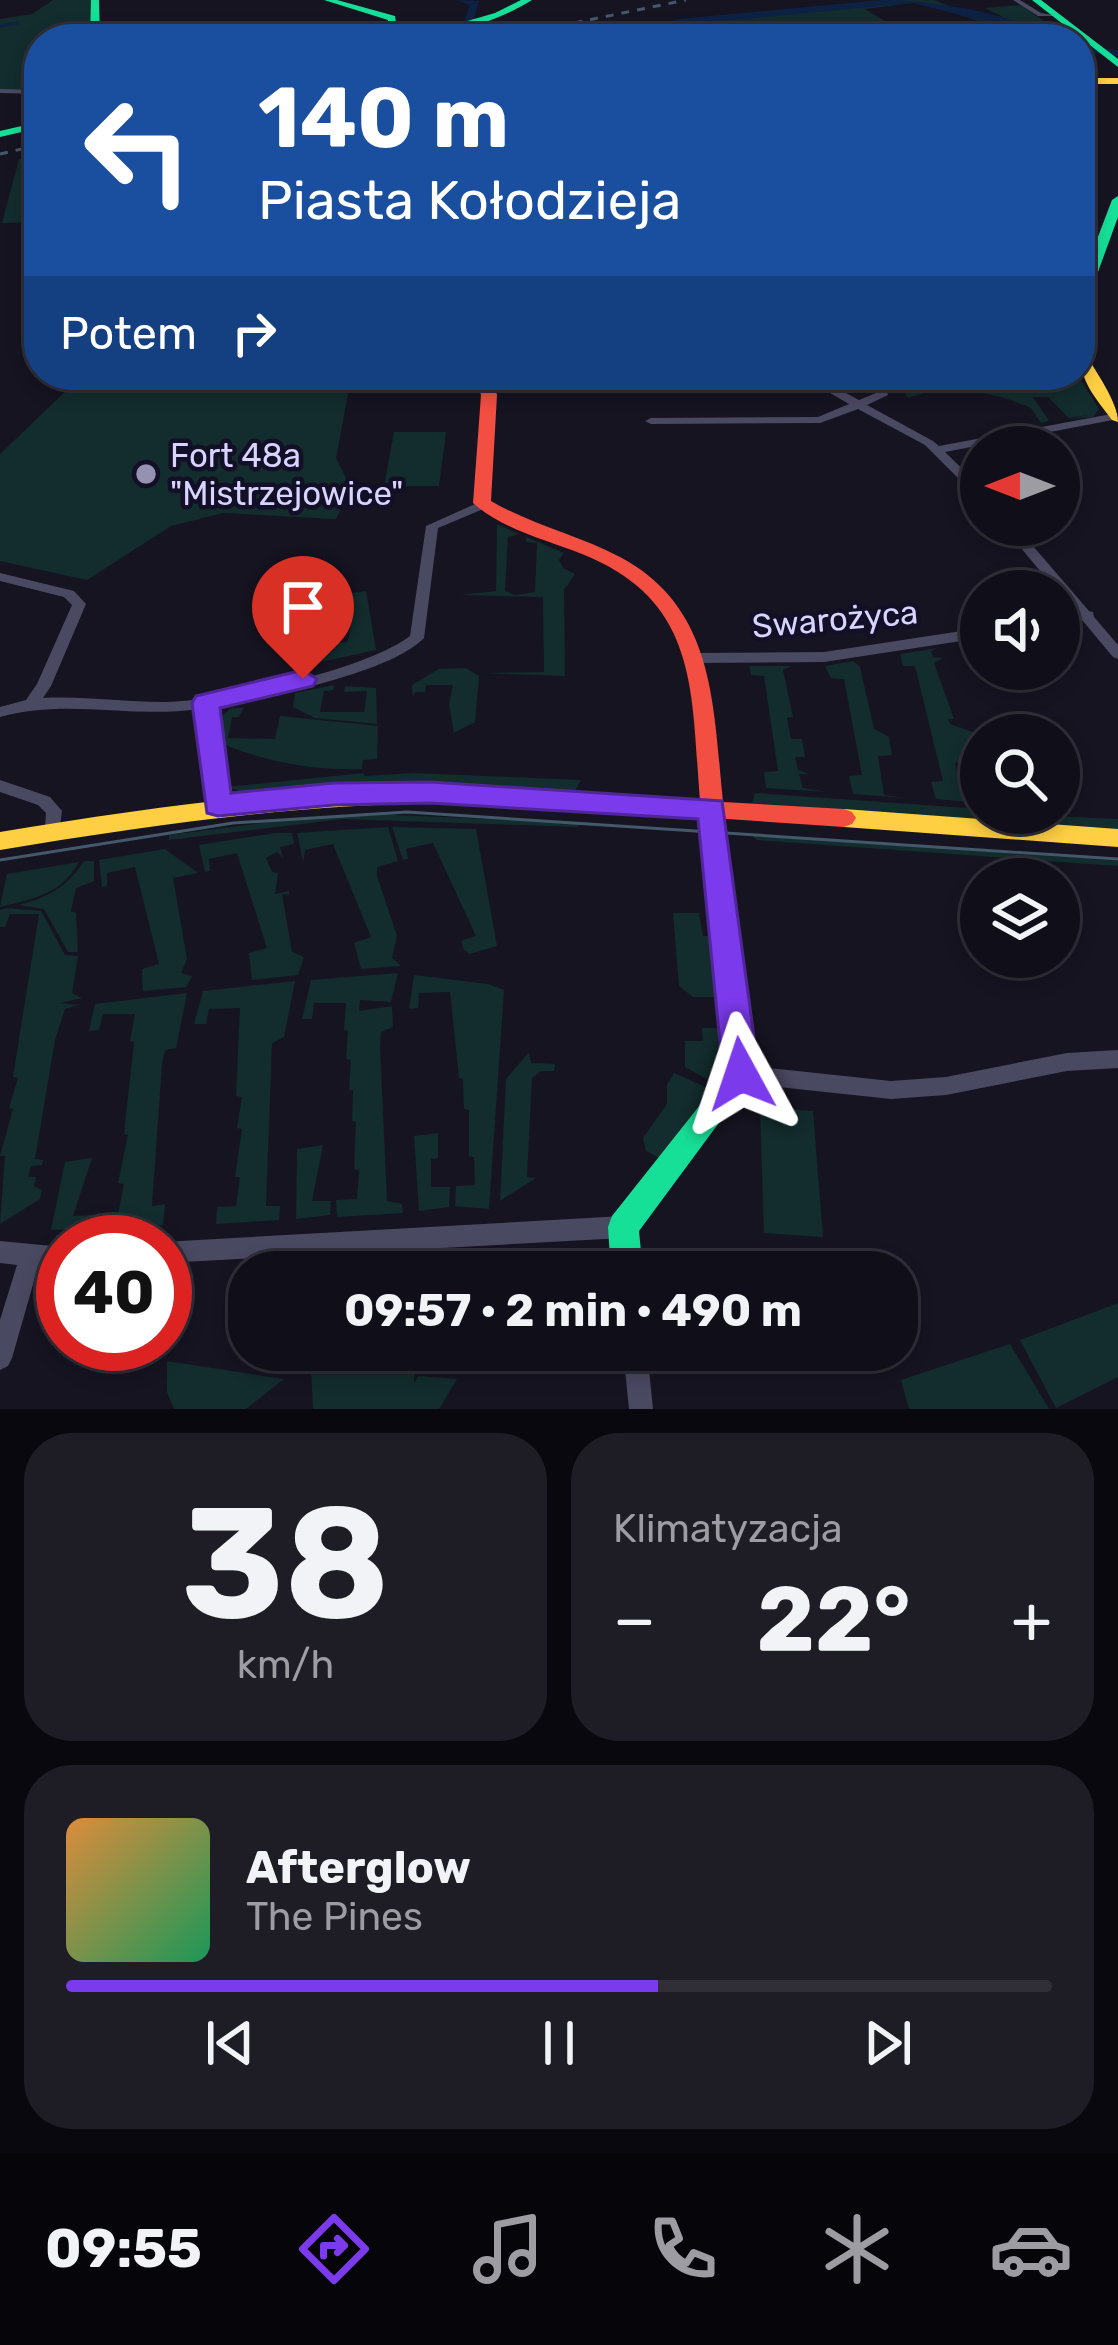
<!DOCTYPE html>
<html lang="pl">
<head>
<meta charset="utf-8">
<style>
	body { margin:0; font-family:Rubik,sans-serif; background:#1e1d26; color:#f1f3f6; height:100vh; display:flex; flex-direction:column; font-size:45px; white-space:nowrap }
	* { box-sizing:border-box; margin:0 }
	p { font-size:39px; color:#9c9ca2 }
	.icon { flex:none; width:66px; height:66px; fill:none; stroke:currentColor; stroke-width:2; stroke-linecap:round; stroke-linejoin:round }
	.map { position:relative; height:1409px; overflow:hidden }
	.drawer { display:flex; flex-direction:column; gap:24px; padding:24px; background:#09080e; flex:1 }
	.drawer>* { flex:none }
	.hud { position:absolute; left:24px; top:24px; width:1071px; height:366px; border-radius:48px; box-shadow:0 6px 18px #0003,0 0 0 3px #302f38; background:#1a4fa0; color:#fff; overflow:hidden }
	.needle { width:78px; rotate:270deg }
	.fabs { position:absolute; left:960px; top:426px; display:grid; gap:24px }
	.fabs a { display:grid; place-items:center; width:120px; height:120px; border-radius:50%; background:#100f19; box-shadow:0 6px 18px #0003,0 0 0 3px #302f38; font-size:60px }
	.speed { position:absolute; left:36px; top:1215px; display:flex; gap:24px; font-size:60px; font-weight:700; text-align:center }
	.speed>* { display:grid; place-content:center; width:156px; height:156px; border-radius:50%; background:#100f19; box-shadow:0 6px 18px #0003,0 0 0 3px #302f38; line-height:1 }
	.speed .limit { border:18px solid #d22; background:#fff; color:#111 }
	.pin { position:absolute; display:grid; place-items:center; width:102px; height:102px; color:#fff; margin:-123px -51px; border-radius:50% 50% 50% 0; rotate:-45deg; box-shadow:0 0 12px #0007 }
	.pin .icon { rotate:45deg }
	.me { position:absolute; width:132px; margin:-66px; rotate:355deg; stroke-linejoin:round; filter:drop-shadow(0 0 9px #0008) }
	.turn { display:flex; align-items:center; gap:42px; height:252px; padding:0 36px; font-size:54px }
	.turn .icon { width:156px; height:156px; stroke-width:2.5 }
	.turn b { display:block; font-size:84px; line-height:102px }
	.then { display:flex; align-items:center; height:114px; padding:0 36px; background:#0003; gap:24px; font-size:45px }
	.big { font-size:90px; font-weight:700; line-height:1.1 }
	.drawer .card { flex:1; display:flex; flex-direction:column; justify-content:center; gap:18px; min-width:0; padding:0 42px; border-radius:48px; background:#1e1d26 }
	.drawer .dial { align-items:center; gap:0 }
	.dial b { font-size:156px; line-height:1 }
	.song { display:flex; align-items:center; gap:36px }
	.cover { width:144px; height:144px; border-radius:18px; background:linear-gradient(135deg,hsl(30 70% 55%),hsl(150 70% 35%)) }
	.played { height:12px; border-radius:6px; background:linear-gradient(90deg,#7c3aed 60%,#302f38 60%) }
	.keys { display:flex; justify-content:space-around; direction:ltr }
	.heat { display:flex; justify-content:space-between; align-items:center; font-size:66px; direction:ltr }
	.drawer .tiles { flex:1; display:grid; gap:24px; grid-template-columns:1fr 1fr }
	.card:last-child { grid-column:span 2 }
	.trip { position:absolute; left:228px; top:1251px; width:690px; height:120px; border-radius:48px; background:#100f19; box-shadow:0 6px 18px #0003,0 0 0 3px #302f38; font-weight:700; line-height:120px; text-align:center }
	.dock { display:flex; height:192px; justify-content:space-around; align-items:center; background:#06060a; color:#9c9ca2 }
	.dock .icon { width:84px; height:84px }
	.dock .active { color:#7c3aed }
	.dock b { font-size:54px; color:#f1f3f6 }
	.map>svg:first-child { display:block }
	.green { fill:#132c2d }
	.lines { fill:none; stroke-linecap:round; stroke-linejoin:round }
	.stream { stroke:#0d2144; stroke-width:3 }
	.river { fill:#0d2144; fill-rule:evenodd }
	.street { fill:#4a4962; fill-rule:evenodd }
	.fast { fill:#16e098; fill-rule:evenodd }
	.slow { fill:#ffcf43; fill-rule:evenodd }
	.jam { fill:#f24e42; fill-rule:evenodd }
	.tram { stroke:#43596b; stroke-width:3 }
	.rail { stroke:#43596b; stroke-width:3; stroke-dasharray:8 8; stroke-linecap:butt }
	.route { fill:#7c3aed; stroke:#51269a; stroke-width:3 }
	.poi-dot { fill:#9591b1; stroke:#130f26; stroke-width:4.5 }
	.labels { text-anchor:middle; dominant-baseline:central; stroke-width:9; stroke-linejoin:round; paint-order:stroke }
	.poi-label { font-size:33px; fill:#d9d4ff; stroke:#130f26; text-anchor:start }
	.street-label { font-size:33px; fill:#d9d4ff; stroke:#130f26 }
</style>
</head>
<body>
<div class="map">
<svg width="1118" height="1409" viewBox="0 0 1118 1409">
	<rect width="100%" height="100%" fill="#161421"/>
	<!-- green -->
	<g class="green">
		<polygon points="53,0 92,0 92,39 39,39 39,91 0,90 0,19 32,14"/>
		<polygon points="890,0 934,0 978,17 1003,17 985,8 1021,5 1048,24 1030,26 1054,39 1033,39 920,2 865,9 903,32 966,27 992,39 887,39 882,35 868,39 640,39 657,24"/>
		<polygon points="114,25 348,36 101,39 102,27"/>
		<polygon points="39,154 39,222 2,223 19,159"/>
		<polygon points="74,375 339,375 350,384 336,458 351,488 336,519 223,513 171,526 87,580 0,561 0,454 72,385"/>
		<path d="M 958,375 L 1078,375 L 1099,409 L 1093,417 L 1070,419 L 1088,415 L 1069,418 L 1048,397 L 1033,397 L 1049,421 L 1041,423 L 1031,408 C 996,392 945,383 908,398 L 901,388 L 940,387 L 949,382 L 952,388 L 964,388 Z"/>
		<polygon points="394,432 446,432 439,486 384,486"/>
		<polygon points="497,524 519,534 508,537 505,591 515,595 535,592 537,543 526,542 526,537 564,553 559,560 563,568 575,574 564,590 565,676 484,673 544,672 543,597 460,595 496,591"/>
		<polygon points="366,591 376,650 307,665 312,636 326,633 326,643 347,642 349,637 354,604 333,602 331,611 317,610 319,603 329,596"/>
		<polygon points="938,648 931,651 933,657 943,658 934,663 954,719 948,719 950,724 978,734 981,757 955,763 963,792 981,793 981,803 936,799 931,782 943,781 915,666 903,666 900,654"/>
		<polygon points="853,661 860,667 874,729 889,737 892,755 878,756 884,795 906,798 853,794 849,776 862,775 844,679 831,678 825,666"/>
		<polygon points="749,666 792,666 783,670 793,717 787,718 791,739 802,739 805,757 795,757 798,770 809,774 799,774 803,788 827,792 766,788 764,772 778,771 764,676 751,675"/>
		<polygon points="466,668 479,676 475,722 454,733 449,704 453,685 426,685 425,692 415,692 413,698 412,685 439,669"/>
		<polygon points="334,685 333,690 324,691 320,712 364,712 367,691 344,692 345,686 376,688 377,724 315,718 293,707 295,693"/>
		<path d="M 231,708 L 244,708 L 239,717 L 232,717 L 228,738 L 275,739 L 280,716 L 378,726 L 377,759 L 363,760 L 362,769 C 315,771 267,762 223,744 L 220,718 Z"/>
		<polygon points="364,773 365,776 414,773 581,780 575,791 390,782 244,792 226,787"/>
		<polygon points="755,793 981,809 981,813 1118,819 1118,829 752,803"/>
		<polygon points="374,814 579,823 578,827 343,819 169,840 169,835 286,820"/>
		<polygon points="388,827 398,861 377,867 377,876 397,936 392,958 401,966 361,969 354,943 371,937 333,844 305,850 303,862 297,833"/>
		<polygon points="392,827 476,829 497,946 470,954 464,950 461,941 476,936 433,843 406,849 408,859 403,860"/>
		<polygon points="275,833 292,833 294,844 280,847 283,858 277,852 266,858 272,872 278,873 275,894 289,891 290,895 282,894 292,952 304,957 298,975 252,980 249,953 267,948 237,853 209,859 210,871 205,872 199,845"/>
		<polygon points="753,835 1118,861 1118,866 756,840"/>
		<polygon points="165,849 198,873 173,878 187,959 181,973 192,976 186,987 143,991 142,969 159,964 135,867 107,873 107,886 102,887 99,860"/>
		<path d="M 84,861 L 94,861 L 94,881 L 76,888 L 71,911 L 76,913 L 78,952 L 68,952 L 44,909 L 19,905 C 50,896 66,888 84,861 Z"/>
		<path d="M 79,862 C 62,894 33,899 0,907 L 7,874 Z"/>
		<polygon points="7,908 41,911 65,955 78,956 72,993 82,998 60,1003 79,1005 65,1009 55,1040 35,1159 43,1160 42,1165 31,1166 28,1177 36,1177 34,1186 42,1190 40,1199 0,1224 5,1156 0,1156 13,1109 9,1108 18,1078 13,1077 39,914 10,914 5,927 0,927 0,910"/>
		<polygon points="673,913 699,913 703,936 714,936 721,997 693,997 679,986"/>
		<polygon points="398,973 391,1002 360,1000 359,1011 392,1006 393,1027 381,1032 380,1046 387,1201 402,1204 403,1213 337,1217 336,1200 357,1199 359,1170 354,1169 356,1122 352,1121 353,1090 349,1090 351,1060 346,1059 348,1031 344,1030 346,1003 314,1003 312,1019 302,1019 311,980"/>
		<polygon points="414,975 488,984 504,990 489,1209 455,1206 456,1186 475,1185 474,1157 469,1156 469,1110 464,1109 463,1079 459,1078 450,992 419,993 418,1008 409,1009"/>
		<polygon points="295,981 284,1037 272,1043 266,1206 280,1206 279,1220 216,1224 217,1207 236,1206 240,1177 235,1177 242,1129 237,1128 242,1097 236,1096 240,1008 209,1009 206,1024 194,1024 203,991"/>
		<polygon points="187,993 176,1048 165,1050 162,1064 152,1206 165,1204 163,1225 97,1229 97,1215 118,1214 124,1184 118,1183 128,1135 124,1134 134,1042 130,1041 135,1014 103,1014 99,1030 89,1031 95,1004"/>
		<path d="M 702,1028 L 722,1028 C 736,1050 731,1063 721,1087 L 685,1067 L 685,1041 L 703,1041 Z"/>
		<polygon points="529,1052 531,1063 555,1064 554,1071 541,1071 532,1078 527,1177 536,1178 500,1201 506,1079"/>
		<polygon points="674,1073 717,1092 663,1160 646,1151 643,1138 667,1104 667,1085"/>
		<polygon points="760,1107 813,1111 823,1237 764,1233"/>
		<polygon points="438,1133 438,1158 431,1159 431,1187 450,1187 449,1207 419,1211 414,1136"/>
		<polygon points="323,1145 312,1201 331,1201 330,1215 296,1219 297,1149"/>
		<polygon points="92,1158 73,1216 92,1215 89,1229 51,1230 65,1162"/>
		<polygon points="1118,1303 1118,1377 1056,1408 1020,1340"/>
		<polygon points="1010,1344 1049,1409 909,1409 901,1380"/>
		<polygon points="310,1350 415,1350 414,1383 419,1376 457,1379 439,1409 313,1409"/>
		<polygon points="167,1361 284,1379 246,1409 174,1409 167,1392"/>
	</g>
	<g class="lines">
		<!-- stream -->
		<polyline class="stream" points="0,26 18,23"/>
		<!-- river -->
		<g class="river">
			<polygon points="456,0 479,1 474,18 528,39 513,39 464,21 470,5"/>
			<path d="M 882,0 C 926,0 1019,13 1053,39 L 1041,39 L 1029,32 L 913,3 L 680,25 L 673,29 L 669,39 L 659,39 L 664,25 L 678,19 Z"/>
			<polygon points="1080,46 1118,50 1118,56 1080,52"/>
		</g>
		<!-- street -->
		<g class="street">
			<polygon points="1013,0 1020,0 1041,13 1058,16 1038,16"/>
			<polygon points="0,89 39,90 39,94 0,93"/>
			<polygon points="799,375 812,375 859,400 876,393 872,375 882,375 888,395 867,405 933,441 939,446 1117,413 1118,419 945,452 981,487 981,498 977,497 925,445 858,409 820,423 651,424 645,421 651,418 818,417 849,404"/>
			<path d="M 484,500 L 488,501 L 488,507 L 438,528 L 424,638 C 389,674 266,697 214,707 L 226,805 L 224,809 L 212,809 L 210,805 L 199,709 C 131,719 68,698 0,717 L 0,707 L 26,700 L 37,684 L 72,605 L 64,597 L 0,581 L 0,573 L 74,591 L 86,604 L 51,686 L 43,698 C 83,696 123,702 163,702 C 220,702 366,670 410,636 L 426,526 Z"/>
			<polygon points="1002,525 1015,525 1089,611 1093,612 1094,617 1118,645 1118,659 1113,657 1082,620 1059,624 1059,616 1075,613"/>
			<polygon points="981,628 981,638 824,662 695,663 688,658 695,653 824,652"/>
			<polygon points="0,780 50,797 62,811 59,833 47,833 45,829 46,813 38,805 0,792"/>
			<polygon points="1118,1050 1118,1068 1067,1071 946,1095 891,1099 741,1083 734,1080 731,1074 734,1068 741,1065 891,1081 946,1077 1067,1053"/>
			<polygon points="623,1216 631,1219 634,1227 631,1235 623,1238 165,1263 165,1242 163,1242"/>
			<polygon points="0,1241 63,1247 63,1269 38,1267 12,1358 8,1366 0,1370 0,1320 17,1265 0,1263"/>
			<polygon points="623,1350 647,1350 653,1409 629,1409"/>
		</g>
		<!-- fast -->
		<g class="fast">
			<polygon points="91,0 99,0 100,39 90,39"/>
			<polygon points="324,0 337,0 395,16 397,29 382,39 371,39 388,28 388,20"/>
			<path d="M 521,0 L 532,0 C 501,20 443,39 405,39 L 495,13 Z"/>
			<polygon points="1032,0 1041,0 1118,59 1118,67"/>
			<polygon points="39,122 39,128 0,137 0,131"/>
			<polygon points="1118,196 1118,217 1087,302 1080,306 1080,284 1112,200"/>
			<polygon points="712,802 720,805 723,811 755,1074 639,1231 643,1272 611,1272 608,1227 612,1216 727,1071 701,811 704,805"/>
		</g>
		<!-- slow -->
		<g class="slow">
			<rect x="1080" y="78" width="38" height="6"/>
			<path d="M 1080,352 L 1085,353 C 1096,372 1118,402 1118,422 L 1112,420 C 1095,397 1080,382 1080,352 Z"/>
			<path d="M 424,786 L 486,788 L 494,790 L 497,796 L 494,802 L 486,804 C 322,800 162,823 0,850 L 0,832 C 141,809 281,789 424,786 Z"/>
			<polygon points="844,809 1118,829 1118,847 844,827 836,824 832,818 836,812"/>
		</g>
		<!-- jam -->
		<path class="jam" d="M 475,375 L 491,375 L 497,395 L 491,501 C 532,525 578,535 620,557 C 716,608 713,706 723,802 L 844,809 L 852,812 L 856,818 L 852,824 L 844,827 L 478,802 L 475,796 L 478,790 L 486,788 L 700,801 C 691,692 700,601 582,554 C 546,540 502,529 473,503 L 481,395 Z"/>
		<!-- tram -->
		<polyline class="tram" points="0,860 233,823 407,812 1118,859"/>
		<!-- rail -->
		<g class="rail">
			<polyline points="496,39 686,0"/>
			<polyline points="0,154 39,145"/>
		</g>
	</g>
	<!-- route -->
	<polygon class="route" points="303,670 317,679 313,686 220,708 231,793 334,783 430,782 722,801 759,1074 754,1086 741,1090 728,1086 723,1074 698,819 430,803 334,805 218,816 207,813 192,703 196,696"/>
	<!-- markers -->
	<circle class="poi-dot" cx="146" cy="474" r="12"/>
	<g class="labels">
		<!-- poi labels -->
		<g class="poi-label">
			<text x="170" y="455">Fort 48a<tspan x="170" dy="38">"Mistrzejowice"</tspan></text>
		</g>
		<!-- street labels -->
		<g class="street-label">
			<text transform="translate(835 619) rotate(-5)">Swarożyca</text>
		</g>
	</g>
</svg>
<div class="fabs">
<a><svg class="needle" viewBox="-14 -14 28 28"><path d="M0-13l5 13h-10z" fill="#e53935"/><path d="M0 13l5-13h-10z" fill="#9c9ca2"/></svg></a>
<a><svg class="icon" aria-label="sound" viewBox="0 0 24 24"><path d="M4 9h4l5-4v14l-5-4H4zM17 9q2 3 0 6"/></svg></a>
<a><svg class="icon" aria-label="search" viewBox="0 0 24 24"><circle cx="10" cy="10" r="6"/><path d="M15 15l6 6"/></svg></a>
<a><svg class="icon" aria-label="layers" viewBox="0 0 24 24"><path d="M12 4l9 5-9 5-9-5zM3 14l9 5 9-5"/></svg></a>
</div>
<div class="speed"><div class="limit">40</div></div>
<div class="pin" style="left:303px;top:679px;background:#d93025"><svg class="icon" aria-label="arrive" viewBox="0 0 24 24"><path d="M6 21V4h12l-3 4 3 4H6"/></svg></div>
<svg class="me" style="left:741px;top:1074px" viewBox="-20 -20 40 40"><path d="M0-17L14 15 0 8-14 15z" fill="#7c3aed" stroke="#fff" stroke-width="4"/></svg>
<div class="trip">09:57 · 2 min · 490 m</div>
<div class="hud">
<div class="turn"><svg class="icon" aria-label="left" viewBox="0 0 24 24"><path d="M17 20v-9H6M10 6l-5 5 5 5"/></svg><div><b>140 m</b>Piasta Kołodzieja</div></div>
<div class="then">Potem<svg class="icon" aria-label="right" viewBox="0 0 24 24"><path d="M7 20v-9h11M14 6l5 5-5 5"/></svg></div>
</div>
</div>
<section class="drawer">
<div class="tiles">
<div class="card dial"><b>38</b><p>km/h</p></div>
<div class="card"><p>Klimatyzacja</p>
<div class="heat"><a>−</a><b class="big">22°</b><a>+</a></div>
</div>
<div class="card">
<div class="song"><i class="cover"></i><div><b>Afterglow</b><p>The Pines</p></div></div>
<div class="played"></div>
<div class="keys"><svg class="icon" aria-label="previous" viewBox="0 0 24 24"><path d="M18 5L8 12l10 7zM5 5v14"/></svg><svg class="icon" aria-label="pause" viewBox="0 0 24 24"><path d="M8 5v14M16 5v14"/></svg><svg class="icon" aria-label="next" viewBox="0 0 24 24"><path d="M6 5l10 7-10 7zM19 5v14"/></svg></div>
</div>
</div>
</section>
<nav class="dock">
<b>09:55</b>
<svg class="icon active" aria-label="directions" viewBox="0 0 24 24"><path d="M12 3l9 9-9 9-9-9zM9 14v-3h6M13 9l2 2-2 2"/></svg>
<svg class="icon" aria-label="music" viewBox="0 0 24 24"><path d="M9 18V5l10-2v13"/><circle cx="6" cy="18" r="3"/><circle cx="16" cy="16" r="3"/></svg>
<svg class="icon" aria-label="phone" viewBox="0 0 24 24"><path d="M5 4h4l2 5-3 2q2 4 5 5l2-3 5 2v4C11 20 4 13 5 4z"/></svg>
<svg class="icon" aria-label="climate" viewBox="0 0 24 24"><path d="M12 3v18M4 7l16 10M4 17L20 7"/></svg>
<svg class="icon" aria-label="car" viewBox="0 0 24 24"><path d="M5 17H2v-5l4-1 3-4h7l3 4 3 1v5h-3M9 17h6M6 11h13"/><circle cx="7" cy="17" r="2"/><circle cx="17" cy="17" r="2"/></svg>
</nav>
</body>
</html>
